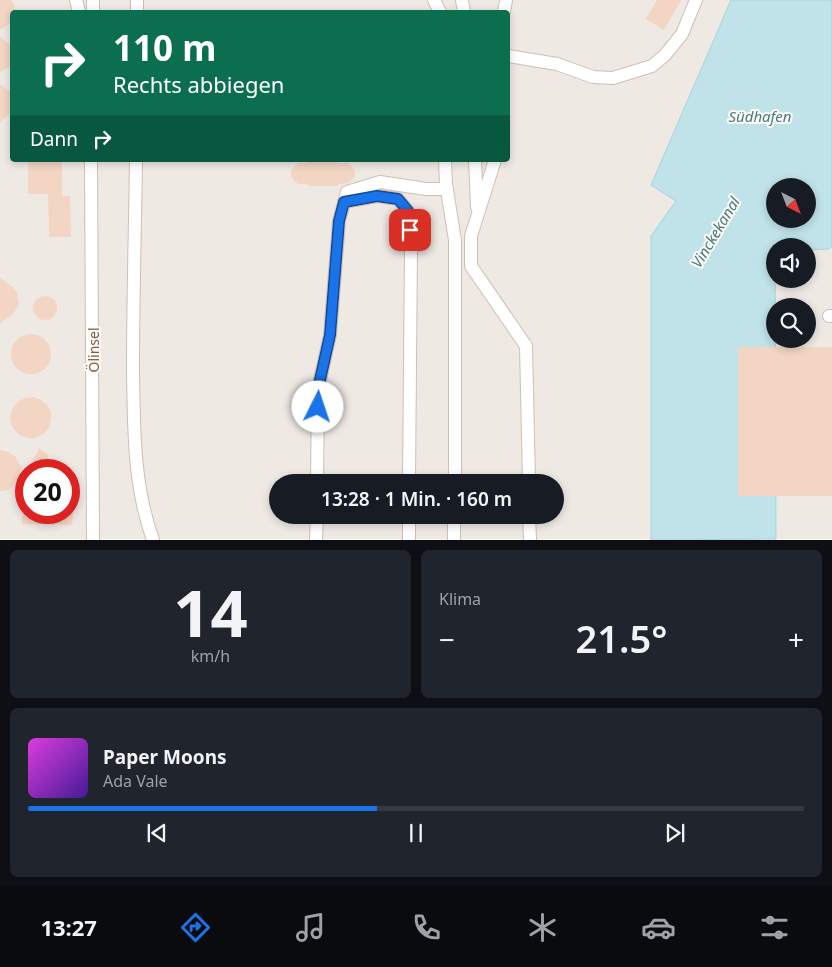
<!DOCTYPE html>
<html lang="de">
<head>
<meta charset="utf-8">
<style>
	body { margin:0; font-family:"Noto Sans",sans-serif; background:#20242c; color:#f1f3f6; height:100vh; display:flex; flex-direction:column; font-size:19px; white-space:nowrap }
	* { box-sizing:border-box; margin:0 }
	p { font-size:16px; color:#9ea1a6 }
	.icon { flex:none; width:28px; height:28px; fill:none; stroke:currentColor; stroke-width:2; stroke-linecap:round; stroke-linejoin:round }
	.map { position:relative; height:540px; overflow:hidden }
	.sheet { display:flex; flex-direction:column; gap:10px; padding:10px; background:#0d0f14; flex:1 }
	.sheet>* { flex:none }
	.banner { position:absolute; left:10px; top:10px; width:500px; height:152px; border-radius:5px; box-shadow:0 2px 8px #0003; background:#0b6e4f; color:#fff; overflow:hidden }
	.needle { width:32px; rotate:138deg }
	.controls { position:absolute; left:766px; top:178px; display:grid; gap:10px }
	.controls a { display:grid; place-items:center; width:50px; height:50px; border-radius:50%; background:#171b24; box-shadow:0 2px 8px #0003; font-size:25px }
	.speed { position:absolute; left:15px; top:459px; display:flex; gap:10px; font-size:25px; font-weight:700; text-align:center }
	.speed>* { display:grid; place-content:center; width:65px; height:65px; border-radius:50%; background:#171b24; box-shadow:0 2px 8px #0003; line-height:1 }
	.speed .limit { border:8px solid #d22; background:#fff; color:#111 }
	.pin { position:absolute; display:grid; place-items:center; width:42px; height:42px; color:#fff; margin:-21px; border-radius:10px; box-shadow:0 2px 8px #0006 }
	.me { position:absolute; width:55px; margin:-28px; rotate:4deg; stroke-linejoin:round; filter:drop-shadow(0 0 4px #0008) }
	.turn { display:flex; align-items:center; gap:18px; height:105px; padding:0 20px; font-size:22px }
	.turn .icon { width:65px; height:65px; stroke-width:2.5 }
	.turn b { display:block; font-size:35px; line-height:42px }
	.then { display:flex; align-items:center; height:48px; padding:0 20px; background:#0003; gap:10px; font-size:19px }
	.big { font-size:38px; font-weight:600; line-height:1.1 }
	.sheet .card { flex:1; display:flex; flex-direction:column; justify-content:center; gap:8px; min-width:0; padding:0 18px; border-radius:8px; background:#20242c }
	.sheet .dial { align-items:center; gap:0 }
	.dial b { font-size:65px; line-height:1 }
	.song { display:flex; align-items:center; gap:15px }
	.cover { width:60px; height:60px; border-radius:8px; background:linear-gradient(135deg,hsl(300 70% 55%),hsl(260 70% 35%)) }
	.played { height:5px; border-radius:2px; background:linear-gradient(90deg,#1a73e8 45%,#363941 45%) }
	.keys { display:flex; justify-content:space-around; direction:ltr }
	.heat { display:flex; justify-content:space-between; align-items:center; font-size:28px; direction:ltr }
	.sheet .tiles { flex:1; display:grid; gap:10px; grid-template-columns:1fr 1fr }
	.card:last-child { grid-column:span 2 }
	.trip { position:absolute; left:269px; top:474px; width:295px; height:50px; border-radius:25px; background:#171b24; box-shadow:0 2px 8px #0003; font-weight:600; line-height:50px; text-align:center }
	.menu { display:flex; height:80px; justify-content:space-around; align-items:center; background:#090b0e; color:#9ea1a6 }
	.menu .icon { width:35px; height:35px }
	.menu .on { color:#1a73e8 }
	.menu b { font-size:22px; color:#f1f3f6 }
	.map>svg:first-child { display:block }
	.industrial { fill:#efe9e4; fill-rule:evenodd }
	.water { fill:#bfe3e8; stroke:#a5d3da; fill-rule:evenodd }
	.building { fill:#f3d5c3 }
	.lines { fill:none; stroke-linecap:round; stroke-linejoin:round }
	.minor-casing { stroke:#d1beb0; stroke-width:14 }
	.minor { stroke:#fff; stroke-width:12 }
	.route-casing { stroke:#114b97; stroke-width:12 }
	.route { stroke:#1a73e8; stroke-width:9 }
	.labels { text-anchor:middle; dominant-baseline:central; stroke-width:4; stroke-linejoin:round; paint-order:stroke }
	.street-label { font-size:14px; fill:#7a5c4d; stroke:#fffaf3 }
	.water-label { font-size:15px; font-style:italic; fill:#437c86; stroke:#fffaf3 }
</style>
</head>
<body>
<div class="map">
<svg width="832" height="540" viewBox="0 0 832 540">
	<rect width="100%" height="100%" fill="#fdf6ec"/>
	<!-- industrial -->
	<g class="industrial">
		<path d="M 0,0 L 731,0 L 651,185 L 677,201 L 651,236 L 651,539 L 0,539 ZM 12,12 L 508,12 L 508,160 L 12,160 ZM 26,470 L 69,470 L 69,512 L 26,512 ZM 278,482 L 555,482 L 555,515 L 278,515 Z"/>
		<path d="M 832,247 L 832,539 L 776,539 L 774,278 L 775,275 L 775,279 L 808,279 L 808,250 L 828,249 ZM 775,306 L 808,306 L 808,339 L 775,339 Z"/>
	</g>
	<!-- water -->
	<path class="water" d="M 731,0 L 832,0 L 832,247 L 828,249 L 808,250 L 808,246 L 775,246 L 776,539 L 651,540 L 651,236 L 676,201 L 651,185 ZM 775,186 L 808,186 L 808,219 L 775,219 Z"/>
	<!-- building -->
	<g class="building">
		<polygon points="0,0 11,0 14,5 15,12 12,12 12,20 10,23 0,30"/>
		<polygon points="657,0 681,0 664,30 646,19"/>
		<polygon points="0,37 10,44 12,48 12,63 9,67 0,72"/>
		<polygon points="0,84 12,93 12,112 0,122"/>
		<polygon points="28,160 62,160 62,196 70,196 71,237 49,237 48,194 28,194"/>
		<polygon points="309,160 337,161 339,163 348,163 355,170 355,177 349,183 339,184 337,186 309,186 307,184 298,184 291,177 291,170 298,163 307,163"/>
		<polygon points="0,278 13,287 17,293 19,305 12,315 0,323"/>
		<circle cx="45" cy="308" r="12"/>
		<circle cx="31" cy="354" r="20"/>
		<rect x="738" y="347" width="94" height="149"/>
		<polygon points="33,397 41,400 47,405 51,412 51,420 49,428 44,434 33,439 21,436 15,431 11,424 10,416 13,408 18,402 25,398"/>
		<polygon points="39,448 48,455 48,461 44,465 38,465 32,462"/>
		<polygon points="0,450 8,452 15,456 21,467 19,479 14,485 8,490 0,491"/>
		<polygon points="23,512 73,512 72,525 22,524"/>
	</g>
	<g class="lines">
		<defs>
			<g id="minor">
				<polyline points="76,0 79,12"/>
				<polyline points="137,0 137,12"/>
				<polyline points="434,0 440,12"/>
				<polyline points="462,0 464,12"/>
				<polyline points="93,12 93,0"/>
				<polyline points="504,12 506,0"/>
				<polyline points="508,56 557,64 593,77 613,78 652,66 665,55 682,34 696,0"/>
				<polyline points="91,160 93,540"/>
				<path d="M 136,160 C 135,230 133,300 133,370 C 134,428 133,484 153,540"/>
				<polyline points="445,160 446,184 455,240 455,482"/>
				<polyline points="475,160 477,207"/>
				<polyline points="495,160 471,236 471,266 526,346 529,482"/>
				<polyline points="344,202 377,196 398,199 408,211 411,248 409,482"/>
				<polyline points="829,316 832,316"/>
				<polyline points="317,482 318,389 330,335 339,221 347,192 380,182 426,189 447,189"/>
				<polyline points="529,515 530,540"/>
				<polyline points="316,540 317,515"/>
				<polyline points="409,540 409,515"/>
				<polyline points="454,540 454,515"/>
			</g>
		</defs>
		<!-- minor casing -->
		<use href="#minor" class="minor-casing"/>
		<!-- minor -->
		<use href="#minor" class="minor"/>
	</g>
	<g class="lines">
		<defs>
			<polyline id="route" points="318,407 318,389 330,335 339,221 344,202 377,196 398,199 408,211 410,230"/>
		</defs>
		<!-- route casing -->
		<use href="#route" class="route-casing"/>
		<!-- route -->
		<use href="#route" class="route"/>
	</g>
	<g class="labels">
		<!-- street labels -->
		<g class="street-label">
			<text transform="translate(93 350) rotate(-90)">Ölinsel</text>
		</g>
		<!-- water labels -->
		<g class="water-label">
			<text x="760" y="116">Südhafen</text>
			<text transform="translate(715 232) rotate(-59)">Vinckekanal</text>
		</g>
	</g>
</svg>
<div class="controls">
<a><svg class="needle" viewBox="-14 -14 28 28"><path d="M0-13l5 13h-10z" fill="#e53935"/><path d="M0 13l5-13h-10z" fill="#9ea1a6"/></svg></a>
<a><svg class="icon" aria-label="sound" viewBox="0 0 24 24"><path d="M4 9h4l5-4v14l-5-4H4zM17 9q2 3 0 6"/></svg></a>
<a><svg class="icon" aria-label="search" viewBox="0 0 24 24"><circle cx="10" cy="10" r="6"/><path d="M15 15l6 6"/></svg></a>
</div>
<div class="speed"><div class="limit">20</div></div>
<div class="pin" style="left:410px;top:230px;background:#d93025"><svg class="icon" aria-label="arrive" viewBox="0 0 24 24"><path d="M6 21V4h12l-3 4 3 4H6"/></svg></div>
<svg class="me" style="left:318px;top:407px" viewBox="-20 -20 40 40"><circle r="19" fill="#fff"/><path d="M0-13L10 11 0 6-10 11z" fill="#1a73e8"/></svg>
<div class="trip">13:28 · 1 Min. · 160 m</div>
<div class="banner">
<div class="turn"><svg class="icon" aria-label="right" viewBox="0 0 24 24"><path d="M7 20v-9h11M14 6l5 5-5 5"/></svg><div><b>110 m</b>Rechts abbiegen</div></div>
<div class="then">Dann<svg class="icon" aria-label="right" viewBox="0 0 24 24"><path d="M7 20v-9h11M14 6l5 5-5 5"/></svg></div>
</div>
</div>
<section class="sheet">
<div class="tiles">
<div class="card dial"><b>14</b><p>km/h</p></div>
<div class="card"><p>Klima</p>
<div class="heat"><a>−</a><b class="big">21.5°</b><a>+</a></div>
</div>
<div class="card">
<div class="song"><i class="cover"></i><div><b>Paper Moons</b><p>Ada Vale</p></div></div>
<div class="played"></div>
<div class="keys"><svg class="icon" aria-label="previous" viewBox="0 0 24 24"><path d="M18 5L8 12l10 7zM5 5v14"/></svg><svg class="icon" aria-label="pause" viewBox="0 0 24 24"><path d="M8 5v14M16 5v14"/></svg><svg class="icon" aria-label="next" viewBox="0 0 24 24"><path d="M6 5l10 7-10 7zM19 5v14"/></svg></div>
</div>
</div>
</section>
<nav class="menu">
<b>13:27</b>
<svg class="icon on" aria-label="directions" viewBox="0 0 24 24"><path d="M12 3l9 9-9 9-9-9zM9 14v-3h6M13 9l2 2-2 2"/></svg>
<svg class="icon" aria-label="music" viewBox="0 0 24 24"><path d="M9 18V5l10-2v13"/><circle cx="6" cy="18" r="3"/><circle cx="16" cy="16" r="3"/></svg>
<svg class="icon" aria-label="phone" viewBox="0 0 24 24"><path d="M5 4h4l2 5-3 2q2 4 5 5l2-3 5 2v4C11 20 4 13 5 4z"/></svg>
<svg class="icon" aria-label="climate" viewBox="0 0 24 24"><path d="M12 3v18M4 7l16 10M4 17L20 7"/></svg>
<svg class="icon" aria-label="car" viewBox="0 0 24 24"><path d="M5 17H2v-5l4-1 3-4h7l3 4 3 1v5h-3M9 17h6M6 11h13"/><circle cx="7" cy="17" r="2"/><circle cx="17" cy="17" r="2"/></svg>
<svg class="icon" aria-label="filters" viewBox="0 0 24 24"><path d="M4 7h16M4 17h16"/><circle cx="9" cy="7" r="2"/><circle cx="15" cy="17" r="2"/></svg>
</nav>
</body>
</html>
